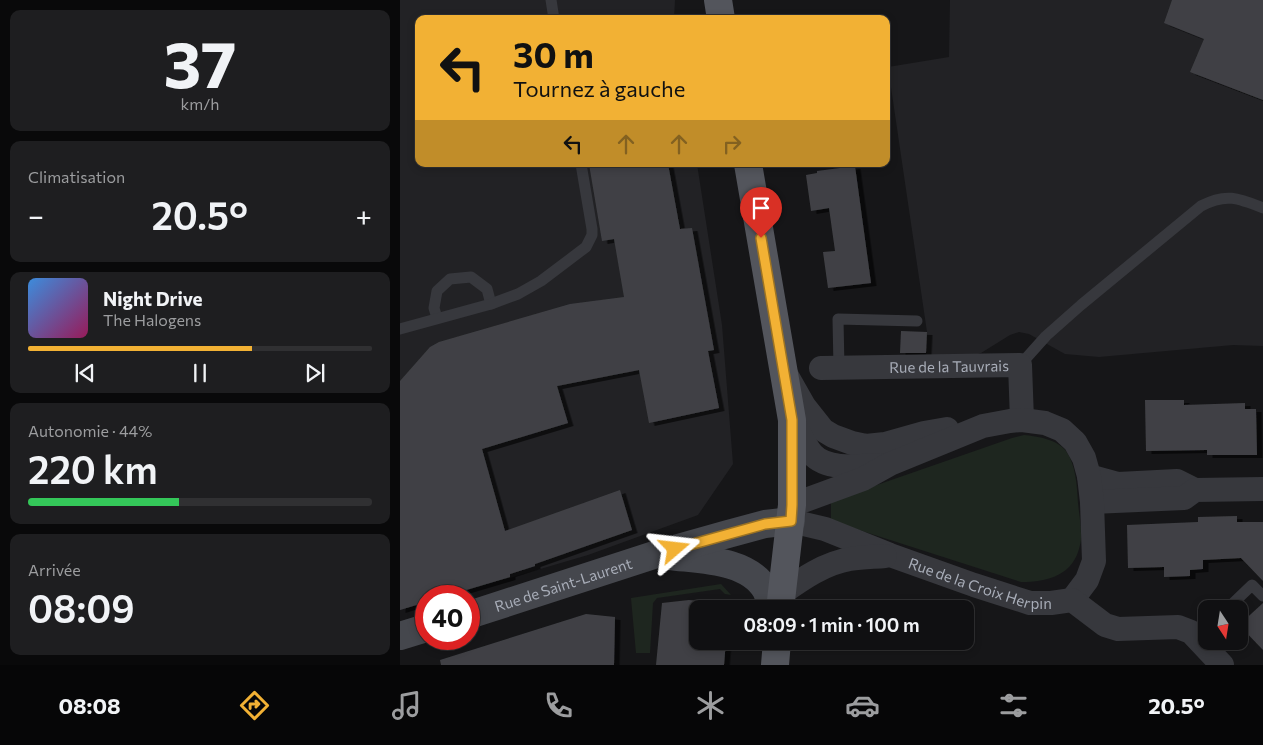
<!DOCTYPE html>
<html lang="fr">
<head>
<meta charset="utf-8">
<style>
	body { margin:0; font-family:Commissioner,sans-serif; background:#1e1e20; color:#f1f3f6; height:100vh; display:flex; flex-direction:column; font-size:19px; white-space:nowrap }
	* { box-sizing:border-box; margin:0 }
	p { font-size:16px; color:#9c9d9f }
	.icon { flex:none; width:28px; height:28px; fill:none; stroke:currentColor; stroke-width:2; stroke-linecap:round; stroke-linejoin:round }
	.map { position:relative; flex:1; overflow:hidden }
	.details { display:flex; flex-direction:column; gap:10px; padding:10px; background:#09090a; width:400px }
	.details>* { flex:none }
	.top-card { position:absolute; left:15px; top:15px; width:475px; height:152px; border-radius:10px; box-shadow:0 2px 8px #0003,0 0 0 1px #303032; background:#f2b134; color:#111; overflow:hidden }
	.needle { width:32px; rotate:168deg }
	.tools { position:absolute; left:798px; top:600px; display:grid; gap:10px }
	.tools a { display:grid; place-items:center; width:50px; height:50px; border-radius:10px; background:#101012; box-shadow:0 2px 8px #0003,0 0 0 1px #303032; font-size:25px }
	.speed { position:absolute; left:15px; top:585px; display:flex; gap:10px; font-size:25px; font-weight:700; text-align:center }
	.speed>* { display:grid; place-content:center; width:65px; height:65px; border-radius:50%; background:#101012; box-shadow:0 2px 8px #0003,0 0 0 1px #303032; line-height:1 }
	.speed .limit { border:8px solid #d22; background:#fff; color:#111 }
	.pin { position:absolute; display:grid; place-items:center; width:42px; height:42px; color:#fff; margin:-51px -21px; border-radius:50% 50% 50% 0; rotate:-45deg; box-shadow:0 0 5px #0007 }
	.pin .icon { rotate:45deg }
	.me { position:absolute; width:55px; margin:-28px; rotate:73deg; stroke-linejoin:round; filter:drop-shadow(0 0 4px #0008) }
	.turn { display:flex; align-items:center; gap:18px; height:105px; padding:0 15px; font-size:22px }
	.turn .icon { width:65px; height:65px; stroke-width:2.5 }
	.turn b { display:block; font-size:35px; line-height:42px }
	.lanes { display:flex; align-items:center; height:48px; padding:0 15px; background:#0003; justify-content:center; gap:25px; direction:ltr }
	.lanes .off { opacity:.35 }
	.big { font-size:38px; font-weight:600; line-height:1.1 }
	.details .tile { flex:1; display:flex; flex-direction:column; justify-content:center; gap:8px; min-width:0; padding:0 18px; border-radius:10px; background:#1e1e20 }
	.details .dial { align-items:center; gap:0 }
	.dial b { font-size:65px; line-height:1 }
	.song { display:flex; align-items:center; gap:15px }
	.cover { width:60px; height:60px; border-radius:8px; background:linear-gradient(135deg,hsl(210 70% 55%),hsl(330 70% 35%)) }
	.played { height:5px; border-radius:2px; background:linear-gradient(90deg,#f2b134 65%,#303032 65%) }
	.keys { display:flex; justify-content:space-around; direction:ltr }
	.heat { display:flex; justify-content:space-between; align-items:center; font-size:28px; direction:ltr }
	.charge { height:8px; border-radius:4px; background:linear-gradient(90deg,#34c759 44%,#303032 0) }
	.trip { position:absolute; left:289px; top:600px; width:285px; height:50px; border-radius:10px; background:#101012; box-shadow:0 2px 8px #0003,0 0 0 1px #303032; font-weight:600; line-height:50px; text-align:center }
	.tabs { display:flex; height:80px; justify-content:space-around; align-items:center; background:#060607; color:#9c9d9f }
	.tabs .icon { width:35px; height:35px }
	.tabs .current { color:#f2b134 }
	.tabs b { font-size:22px; color:#f1f3f6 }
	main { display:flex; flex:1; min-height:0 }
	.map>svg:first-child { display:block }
	.built { fill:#222225 }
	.green { fill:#1e261f }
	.building { fill:#404145; filter:url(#shadow) }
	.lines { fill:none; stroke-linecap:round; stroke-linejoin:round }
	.lane { stroke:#37383d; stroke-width:11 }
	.street { stroke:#37383d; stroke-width:24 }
	.secondary { stroke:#45474d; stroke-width:28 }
	.primary { stroke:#53555c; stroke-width:28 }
	.route-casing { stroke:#9d7322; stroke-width:12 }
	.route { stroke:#f2b134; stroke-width:9 }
	.labels { text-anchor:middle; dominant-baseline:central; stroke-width:5; stroke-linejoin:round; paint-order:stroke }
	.street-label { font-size:15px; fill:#a8adb8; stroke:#111113 }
</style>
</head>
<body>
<main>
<section class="details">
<div class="tile dial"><b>37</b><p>km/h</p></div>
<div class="tile"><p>Climatisation</p>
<div class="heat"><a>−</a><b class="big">20.5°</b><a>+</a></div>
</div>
<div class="tile">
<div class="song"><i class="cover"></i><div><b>Night Drive</b><p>The Halogens</p></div></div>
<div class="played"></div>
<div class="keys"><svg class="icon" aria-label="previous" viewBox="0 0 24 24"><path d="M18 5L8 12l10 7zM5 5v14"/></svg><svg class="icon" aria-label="pause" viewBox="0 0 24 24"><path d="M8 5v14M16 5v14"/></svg><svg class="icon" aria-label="next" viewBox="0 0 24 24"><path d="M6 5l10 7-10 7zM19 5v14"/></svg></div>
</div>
<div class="tile"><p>Autonomie · 44%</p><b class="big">220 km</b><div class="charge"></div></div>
<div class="tile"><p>Arrivée</p><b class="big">08:09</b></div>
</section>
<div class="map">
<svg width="863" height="665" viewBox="0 0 863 665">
	<defs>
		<filter id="shadow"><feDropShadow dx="5.5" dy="3" stdDeviation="0" flood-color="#0009"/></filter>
	</defs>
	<rect width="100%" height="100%" fill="#161618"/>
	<!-- built -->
	<g class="built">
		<polygon points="0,0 275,0 274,19 19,19 19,164 297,164 322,325 333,464 298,515 188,555 48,596 26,596 26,603 0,610"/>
		<polygon points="550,0 863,0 863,346 833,345 699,357 665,354 629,334 619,332 610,335 581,353 571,356 526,356 527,332 488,67 549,57"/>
	</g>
	<!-- green -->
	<g class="green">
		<path d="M 624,435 C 637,436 658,440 666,451 C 676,465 677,486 678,503 C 679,514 683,535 680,545 C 674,575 648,582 621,582 L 431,521 L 431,501 L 612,438 Z"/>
		<polygon points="321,584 331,595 325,594 320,589 257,598 253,603 250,653 236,653 231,598"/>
	</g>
	<!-- building -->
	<g class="building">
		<polygon points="772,0 863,0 863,100 790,72 804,39 764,23"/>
		<polygon points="189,164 268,164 280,229 292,228 314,350 308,351 319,408 249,423 239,370 157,386 168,423 82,449 105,531 220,490 232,530 135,564 135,566 110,574 110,577 46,596 26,596 26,602 0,610 0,381 30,347 39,342 170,304 224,297 214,239 202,241"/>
		<polygon points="455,166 471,283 428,288 423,252 435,251 429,208 411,211 406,175 417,173 417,171"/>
		<polygon points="501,331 527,332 526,353 500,353"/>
		<polygon points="745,400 784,400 784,405 845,403 845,409 856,409 857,455 807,455 807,450 746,451"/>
		<polygon points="837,516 837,522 863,522 863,581 841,558 803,560 803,569 790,570 790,576 764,577 764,567 728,568 727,525 798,522 798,517"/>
		<polygon points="289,600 330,604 329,609 298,609 298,641 326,641 324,665 256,665 262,603"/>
		<polygon points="863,603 863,650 839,625"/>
		<polygon points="186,614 215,617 214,665 41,665 40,660"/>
	</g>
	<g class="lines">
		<!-- lane -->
		<g class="lane">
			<polyline points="151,0 154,19"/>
			<polyline points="37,318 34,308 37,291 50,279 71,277 87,289 91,304"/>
			<polyline points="0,329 91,304 118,294 141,281 186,247 192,235 192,229 181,164"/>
			<path d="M 620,365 L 646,336 L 681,305 L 801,206 C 826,193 838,198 863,208"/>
			<polyline points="439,368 438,319 517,321"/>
			<polyline points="827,609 852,585 863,596"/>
		</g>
		<!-- street -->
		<g class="street">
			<path id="s1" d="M 421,368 L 620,365 L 622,420"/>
			<polyline points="387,376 404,406 423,430 433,436 452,443 466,446 485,444 524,433 547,429"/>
			<path d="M 392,420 C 398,430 405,446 412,454 C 427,471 461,466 481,465"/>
			<polyline points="689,476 718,484 777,481 795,490"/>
			<polyline points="692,502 784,498 795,490 863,489"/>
			<polyline points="392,505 463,479 490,464 583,426 610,421 622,420 645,423 662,430 675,442 684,458 689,476 692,502 694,561 687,580 672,600"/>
			<path id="s2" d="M 391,521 L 425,529 L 490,555 L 574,585 L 630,603 L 651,603 L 672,600 L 705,625 L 718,629 L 778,627 L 791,632 L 822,665"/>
			<path d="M 381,594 C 402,579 425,563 450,559 C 462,557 474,557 485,556"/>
		</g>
		<!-- secondary -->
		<g class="secondary">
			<path d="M 269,556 C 300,560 348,559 366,590 C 369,596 370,603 373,609"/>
			<path id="s3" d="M 69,615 L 257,554 L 328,534 L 365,524 L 391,521"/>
			<polyline points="0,636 26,628"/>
		</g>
		<!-- primary -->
		<g class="primary">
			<polyline points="318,0 321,19"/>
			<polyline points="348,164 392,420 392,505 380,609"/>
			<polyline points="375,665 377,641"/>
		</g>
	</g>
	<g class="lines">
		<defs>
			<polyline id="route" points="275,549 365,524 391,521 392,505 392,420 361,238"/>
		</defs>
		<!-- route casing -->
		<use href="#route" class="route-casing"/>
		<!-- route -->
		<use href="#route" class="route"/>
	</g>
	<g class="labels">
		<!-- street labels -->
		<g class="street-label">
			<text stroke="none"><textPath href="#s1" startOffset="128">Rue de la Tauvrais</textPath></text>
			<text stroke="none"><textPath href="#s2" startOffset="200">Rue de la Croix Herpin</textPath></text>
			<text stroke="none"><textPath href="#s3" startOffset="99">Rue de Saint-Laurent</textPath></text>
		</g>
	</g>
</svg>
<div class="tools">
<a><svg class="needle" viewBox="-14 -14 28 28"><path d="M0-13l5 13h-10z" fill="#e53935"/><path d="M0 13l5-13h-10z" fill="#9c9d9f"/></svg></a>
</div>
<div class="speed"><div class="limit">40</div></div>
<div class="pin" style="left:361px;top:238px;background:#d93025"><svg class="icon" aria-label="arrive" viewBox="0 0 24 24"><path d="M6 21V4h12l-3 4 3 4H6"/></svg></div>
<svg class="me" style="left:275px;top:549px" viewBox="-20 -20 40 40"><path d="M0-17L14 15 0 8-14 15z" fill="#f2b134" stroke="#fff" stroke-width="4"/></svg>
<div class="trip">08:09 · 1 min · 100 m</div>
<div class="top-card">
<div class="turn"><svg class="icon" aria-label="left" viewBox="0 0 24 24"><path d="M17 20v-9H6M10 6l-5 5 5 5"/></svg><div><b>30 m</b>Tournez à gauche</div></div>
<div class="lanes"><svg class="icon" aria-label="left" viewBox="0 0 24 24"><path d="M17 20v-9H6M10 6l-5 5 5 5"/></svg><svg class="icon off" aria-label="ahead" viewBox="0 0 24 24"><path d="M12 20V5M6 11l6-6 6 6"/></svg><svg class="icon off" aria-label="ahead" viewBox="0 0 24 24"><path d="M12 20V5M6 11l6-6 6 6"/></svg><svg class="icon off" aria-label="right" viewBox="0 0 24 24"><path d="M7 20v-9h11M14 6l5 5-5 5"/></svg></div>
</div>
</div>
</main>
<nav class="tabs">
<b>08:08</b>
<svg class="icon current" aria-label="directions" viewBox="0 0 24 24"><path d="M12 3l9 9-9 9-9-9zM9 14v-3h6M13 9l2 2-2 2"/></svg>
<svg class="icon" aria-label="music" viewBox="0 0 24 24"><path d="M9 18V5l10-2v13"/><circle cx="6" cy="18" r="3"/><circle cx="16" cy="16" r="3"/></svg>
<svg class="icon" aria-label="phone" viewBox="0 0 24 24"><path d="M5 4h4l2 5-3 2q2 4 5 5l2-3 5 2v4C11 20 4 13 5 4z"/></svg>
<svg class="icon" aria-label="climate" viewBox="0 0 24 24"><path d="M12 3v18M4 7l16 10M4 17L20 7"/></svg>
<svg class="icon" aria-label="car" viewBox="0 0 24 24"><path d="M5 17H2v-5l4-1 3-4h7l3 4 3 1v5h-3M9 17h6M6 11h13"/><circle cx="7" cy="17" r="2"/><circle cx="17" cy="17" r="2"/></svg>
<svg class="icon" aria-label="filters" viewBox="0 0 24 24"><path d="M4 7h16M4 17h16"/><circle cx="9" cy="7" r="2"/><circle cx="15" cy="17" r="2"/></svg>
<b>20.5°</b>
</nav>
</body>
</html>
